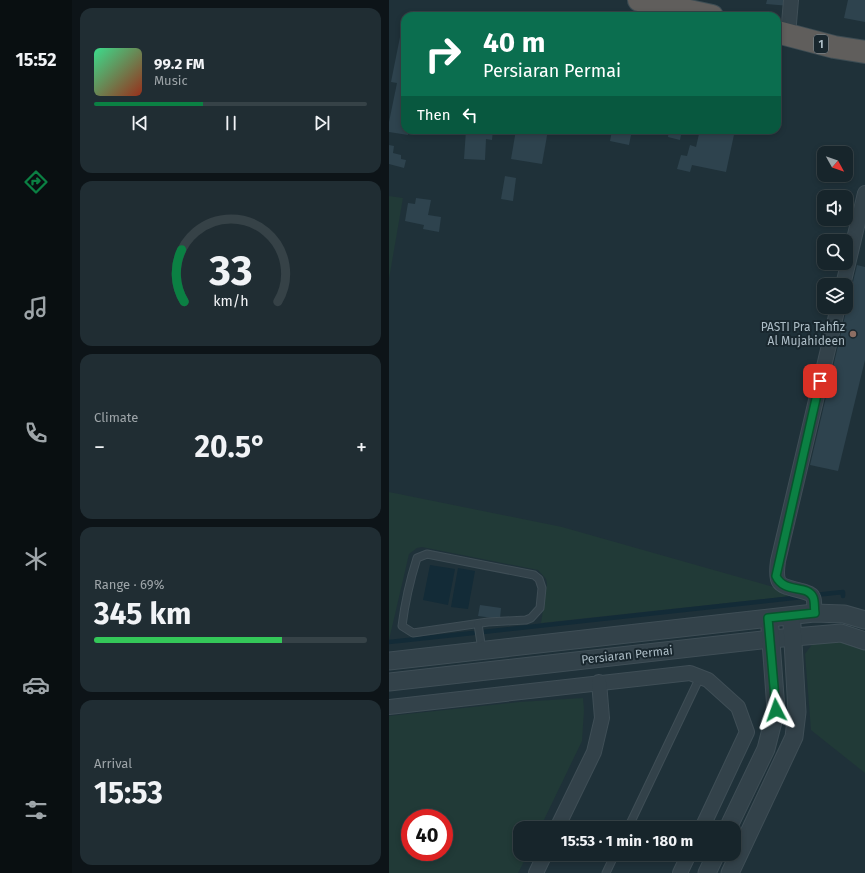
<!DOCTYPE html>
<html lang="en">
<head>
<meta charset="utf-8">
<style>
	body { margin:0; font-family:"Fira Sans",sans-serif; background:#202d33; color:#f1f3f6; height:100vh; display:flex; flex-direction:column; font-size:15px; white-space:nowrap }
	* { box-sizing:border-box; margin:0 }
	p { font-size:13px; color:#9ea5a9 }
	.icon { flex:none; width:22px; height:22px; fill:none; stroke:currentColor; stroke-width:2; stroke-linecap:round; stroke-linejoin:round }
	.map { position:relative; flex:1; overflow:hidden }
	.drawer { display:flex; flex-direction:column; gap:8px; padding:8px; background:#0d1418; width:317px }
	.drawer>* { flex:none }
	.top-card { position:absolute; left:12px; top:12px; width:380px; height:122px; border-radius:12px; box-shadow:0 2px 6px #0003,0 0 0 1px #364247; background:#0b6e4f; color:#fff; overflow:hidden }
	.needle { width:26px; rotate:130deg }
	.tools { position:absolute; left:428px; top:146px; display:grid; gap:8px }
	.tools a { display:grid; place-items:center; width:36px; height:36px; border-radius:8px; background:#17252b; box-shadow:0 2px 6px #0003,0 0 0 1px #364247; font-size:20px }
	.speed { position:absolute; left:12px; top:809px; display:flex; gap:8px; font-size:20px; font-weight:700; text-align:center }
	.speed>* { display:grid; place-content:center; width:52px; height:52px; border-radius:50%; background:#17252b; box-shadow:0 2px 6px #0003,0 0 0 1px #364247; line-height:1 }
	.speed .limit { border:6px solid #d22; background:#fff; color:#111 }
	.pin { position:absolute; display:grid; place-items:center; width:34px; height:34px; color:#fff; margin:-17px; border-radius:8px; box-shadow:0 2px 6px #0006 }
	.me { position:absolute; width:44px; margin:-22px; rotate:356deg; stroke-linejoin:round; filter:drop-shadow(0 0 3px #0008) }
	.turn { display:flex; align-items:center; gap:14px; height:84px; padding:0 16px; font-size:18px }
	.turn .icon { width:52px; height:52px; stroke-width:2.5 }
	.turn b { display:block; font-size:28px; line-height:34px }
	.then { display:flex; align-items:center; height:38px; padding:0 16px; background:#0003; gap:8px; font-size:15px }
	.big { font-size:30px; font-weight:700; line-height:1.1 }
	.drawer .widget { flex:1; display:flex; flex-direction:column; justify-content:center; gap:6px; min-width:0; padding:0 14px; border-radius:12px; background:#202d33 }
	.drawer .dial { align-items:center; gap:0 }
	.dial svg { height:104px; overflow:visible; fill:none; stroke:#364247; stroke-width:7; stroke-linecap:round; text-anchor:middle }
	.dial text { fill:#f1f3f6; stroke:none }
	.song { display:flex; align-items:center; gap:12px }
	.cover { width:48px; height:48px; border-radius:6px; background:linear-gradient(135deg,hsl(150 70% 55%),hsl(10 70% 35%)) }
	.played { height:4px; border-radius:2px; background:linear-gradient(90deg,#0b8043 40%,#364247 40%) }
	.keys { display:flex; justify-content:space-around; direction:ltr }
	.heat { display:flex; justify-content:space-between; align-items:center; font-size:22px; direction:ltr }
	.charge { height:6px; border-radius:3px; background:linear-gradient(90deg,#34c759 69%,#364247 0) }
	.trip { position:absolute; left:124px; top:821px; width:228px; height:40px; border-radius:12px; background:#17252b; box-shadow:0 2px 6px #0003,0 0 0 1px #364247; font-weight:700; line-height:40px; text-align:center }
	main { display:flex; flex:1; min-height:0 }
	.tabs { display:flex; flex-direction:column; width:72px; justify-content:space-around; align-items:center; background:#090f11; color:#9ea5a9 }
	.tabs .icon { width:28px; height:28px }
	.tabs .selected { color:#0b8043 }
	.tabs b { font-size:18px; color:#f1f3f6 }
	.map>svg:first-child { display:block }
	.green { fill:#213a37; fill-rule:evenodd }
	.water { fill:#132b37 }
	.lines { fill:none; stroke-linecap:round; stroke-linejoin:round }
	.stream { stroke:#132b37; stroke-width:4.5 }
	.building { fill:#2e434e }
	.service-casing { stroke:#3f4e56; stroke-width:9 }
	.minor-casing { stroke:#3f4e56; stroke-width:16 }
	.tertiary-casing { stroke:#3f4e56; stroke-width:19 }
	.trunk-casing { stroke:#3d4d54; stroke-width:24 }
	.service { stroke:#33424a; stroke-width:7 }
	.minor { stroke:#33424a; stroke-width:14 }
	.tertiary { stroke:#33424a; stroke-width:17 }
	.trunk { stroke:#605e5c; stroke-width:22 }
	.route-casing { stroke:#07532c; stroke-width:10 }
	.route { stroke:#0b8043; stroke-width:7 }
	.education-dot { fill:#8d6e63; stroke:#19272e; stroke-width:1.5 }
	.labels { text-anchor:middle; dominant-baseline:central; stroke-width:4; stroke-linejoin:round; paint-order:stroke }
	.shield { fill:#19272e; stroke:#819098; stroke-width:1 }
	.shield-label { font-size:11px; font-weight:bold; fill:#adbdc6 }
	.poi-label { font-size:12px; fill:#adbdc6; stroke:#19272e; text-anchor:end }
	.street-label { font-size:12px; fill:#adbdc6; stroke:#19272e }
</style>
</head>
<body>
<main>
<nav class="tabs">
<b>15:52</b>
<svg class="icon selected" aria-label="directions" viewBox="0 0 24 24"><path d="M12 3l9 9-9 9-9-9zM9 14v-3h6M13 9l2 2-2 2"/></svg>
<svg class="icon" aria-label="music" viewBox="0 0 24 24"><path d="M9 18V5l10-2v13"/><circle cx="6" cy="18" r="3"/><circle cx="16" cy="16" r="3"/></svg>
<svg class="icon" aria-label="phone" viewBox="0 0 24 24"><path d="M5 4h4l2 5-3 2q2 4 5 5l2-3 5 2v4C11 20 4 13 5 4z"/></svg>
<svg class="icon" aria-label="climate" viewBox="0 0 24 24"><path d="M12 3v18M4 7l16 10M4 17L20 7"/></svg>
<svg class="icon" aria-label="car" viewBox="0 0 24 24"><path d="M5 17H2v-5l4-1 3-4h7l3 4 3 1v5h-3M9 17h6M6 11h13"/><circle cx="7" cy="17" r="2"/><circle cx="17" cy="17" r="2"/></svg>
<svg class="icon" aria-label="filters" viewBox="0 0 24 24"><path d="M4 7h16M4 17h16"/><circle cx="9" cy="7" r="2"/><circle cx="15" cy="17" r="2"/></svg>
</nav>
<section class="drawer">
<div class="widget">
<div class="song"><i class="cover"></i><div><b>99.2 FM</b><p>Music</p></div></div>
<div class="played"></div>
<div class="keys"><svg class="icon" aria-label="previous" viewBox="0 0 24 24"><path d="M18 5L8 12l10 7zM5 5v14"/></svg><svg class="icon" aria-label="pause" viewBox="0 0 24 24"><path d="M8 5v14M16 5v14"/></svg><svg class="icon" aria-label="next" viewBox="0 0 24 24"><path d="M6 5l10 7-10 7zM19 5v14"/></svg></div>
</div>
<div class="widget dial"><svg viewBox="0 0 100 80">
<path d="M14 69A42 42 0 1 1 86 69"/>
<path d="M14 69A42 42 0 0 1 12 29" stroke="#0b8043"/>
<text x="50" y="56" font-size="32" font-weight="700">33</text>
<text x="50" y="72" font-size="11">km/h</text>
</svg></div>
<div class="widget"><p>Climate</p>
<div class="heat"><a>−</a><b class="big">20.5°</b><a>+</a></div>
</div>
<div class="widget"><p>Range · 69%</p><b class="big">345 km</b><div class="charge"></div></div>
<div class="widget"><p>Arrival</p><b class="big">15:53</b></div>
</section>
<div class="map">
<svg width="476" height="873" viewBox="0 0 476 873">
	<rect width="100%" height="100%" fill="#1f3139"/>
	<!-- green -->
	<g class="green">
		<polygon points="0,196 14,198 0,279"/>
		<polygon points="0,492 173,527 413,595 152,623 158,584 157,579 149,570 33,547 28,548 20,554 0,640"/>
		<polygon points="452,638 476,647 476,773 422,730 416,654 427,639"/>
		<path d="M 194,698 L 195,710 L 193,741 L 151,828 L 131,828 L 131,854 L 139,854 L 129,873 L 0,873 L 0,716 L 130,702 ZM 21,818 L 55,818 L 55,852 L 21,852 Z"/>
	</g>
	<!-- water -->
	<g class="water">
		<polygon points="41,565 66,569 59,605 34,600"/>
		<polygon points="69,568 86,571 79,609 62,607"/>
	</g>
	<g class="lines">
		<!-- stream -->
		<g class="stream">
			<polyline points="426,595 454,592 454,596"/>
			<polyline points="94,632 413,597"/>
			<polyline points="0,642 84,633"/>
		</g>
	</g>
	<!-- building -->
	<g class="building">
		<polygon points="378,0 402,0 401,6 377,4"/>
		<polygon points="459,0 476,0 476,22 455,18"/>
		<polygon points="13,27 16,27 16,130 20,130 19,135 0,132 0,122 8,83 2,82"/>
		<polygon points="77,130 104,130 103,140 97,139 96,160 75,159"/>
		<polygon points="127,130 159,130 153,164 122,159"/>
		<polygon points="219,130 243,130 240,145 221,141 223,131"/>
		<polygon points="280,130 293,130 291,140 279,137"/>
		<polygon points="304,130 346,130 337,172 303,165 301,172 288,169 292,155 298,156 301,145 307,147 310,134 304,133"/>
		<polygon points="0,145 5,146 4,153 12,155 12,159 17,160 15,168 0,164"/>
		<polygon points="116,176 127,178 124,201 112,199"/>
		<polygon points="27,198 42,200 39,215 52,217 50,232 34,229 35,225 16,221 19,203 26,204"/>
		<polygon points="468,265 476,267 476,360 449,471 421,465"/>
		<polygon points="91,605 112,608 111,619 89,616"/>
	</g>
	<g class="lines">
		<defs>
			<g id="service">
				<path d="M 38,554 L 145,575 L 150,579 L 153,588 L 151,608 L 142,618 L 137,620 L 99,622 L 24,633 L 13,626 C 16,602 21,580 28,558 Z"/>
				<polyline points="89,624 93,650"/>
				<polyline points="239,828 311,677"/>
				<polyline points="217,873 226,854"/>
			</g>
			<g id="minor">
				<polyline points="399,35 402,0"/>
				<polyline points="454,285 476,193"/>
				<path d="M 425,613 C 425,608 426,601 424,597 C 423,594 419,593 416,592 C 393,585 385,589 389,561 L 449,307"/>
				<polyline points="0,707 301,673 319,680 349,707 358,732 313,828"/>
				<polyline points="168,828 205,752 213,718 210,682"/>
				<polyline points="147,873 156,854"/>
				<polyline points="291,873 300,854"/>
			</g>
			<g id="tertiary">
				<polyline points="0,661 425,613 455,614 476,620"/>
				<polyline points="0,682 382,639 452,633 476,641"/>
				<polyline points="339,828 377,749 387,710 381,628"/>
				<polyline points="318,873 327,854"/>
				<polyline points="341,873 405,737 408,712 403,625"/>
			</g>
			<g id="trunk">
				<polyline points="250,0 323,16"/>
				<polyline points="388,32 445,47 476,52"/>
			</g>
		</defs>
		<!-- service casing -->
		<use href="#service" class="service-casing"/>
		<!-- minor casing -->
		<use href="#minor" class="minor-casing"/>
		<!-- tertiary casing -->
		<use href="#tertiary" class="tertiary-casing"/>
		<!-- trunk casing -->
		<use href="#trunk" class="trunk-casing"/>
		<!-- service -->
		<use href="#service" class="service"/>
		<!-- minor -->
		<use href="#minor" class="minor"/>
		<!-- tertiary -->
		<use href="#tertiary" class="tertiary"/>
		<!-- trunk -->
		<use href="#trunk" class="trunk"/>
	</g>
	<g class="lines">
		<defs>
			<path id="route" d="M 387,710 L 379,618 L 426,613 C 425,608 426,601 424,597 C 418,584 395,594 387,576 L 431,381"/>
		</defs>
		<!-- route casing -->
		<use href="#route" class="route-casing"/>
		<!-- route -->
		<use href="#route" class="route"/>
	</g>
	<!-- markers -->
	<circle class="education-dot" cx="464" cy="334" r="4"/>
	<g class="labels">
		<!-- shield labels -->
		<rect class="shield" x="425" y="35" width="14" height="18" rx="3"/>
		<g class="shield-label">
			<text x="432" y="44">1</text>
		</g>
		<!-- poi labels -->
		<g class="poi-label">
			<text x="456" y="327">PASTI Pra Tahfiz<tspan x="456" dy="14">Al Mujahideen</tspan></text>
		</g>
		<!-- street labels -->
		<g class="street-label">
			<text transform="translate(238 655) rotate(-6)">Persiaran Permai</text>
		</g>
	</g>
</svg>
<div class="tools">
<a><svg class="needle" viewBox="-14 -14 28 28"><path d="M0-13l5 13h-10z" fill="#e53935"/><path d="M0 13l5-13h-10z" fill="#9ea5a9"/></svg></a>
<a><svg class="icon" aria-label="sound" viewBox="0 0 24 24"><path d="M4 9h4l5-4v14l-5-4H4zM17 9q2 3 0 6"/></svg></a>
<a><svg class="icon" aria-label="search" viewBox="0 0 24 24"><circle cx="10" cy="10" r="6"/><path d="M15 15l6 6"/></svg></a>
<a><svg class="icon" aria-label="layers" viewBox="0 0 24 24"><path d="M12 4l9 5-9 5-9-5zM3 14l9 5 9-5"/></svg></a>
</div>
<div class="speed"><div class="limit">40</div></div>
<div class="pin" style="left:431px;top:381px;background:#d93025"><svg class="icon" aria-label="arrive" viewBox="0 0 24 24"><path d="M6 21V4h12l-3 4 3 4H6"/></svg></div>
<svg class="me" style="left:387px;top:710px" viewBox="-20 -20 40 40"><path d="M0-17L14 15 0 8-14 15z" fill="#0b8043" stroke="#fff" stroke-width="4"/></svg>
<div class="trip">15:53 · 1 min · 180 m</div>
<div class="top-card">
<div class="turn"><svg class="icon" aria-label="right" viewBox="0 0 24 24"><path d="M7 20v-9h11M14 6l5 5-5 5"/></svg><div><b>40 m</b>Persiaran Permai</div></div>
<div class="then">Then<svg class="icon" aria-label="left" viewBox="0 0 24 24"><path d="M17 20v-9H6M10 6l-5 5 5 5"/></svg></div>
</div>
</div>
</main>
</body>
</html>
